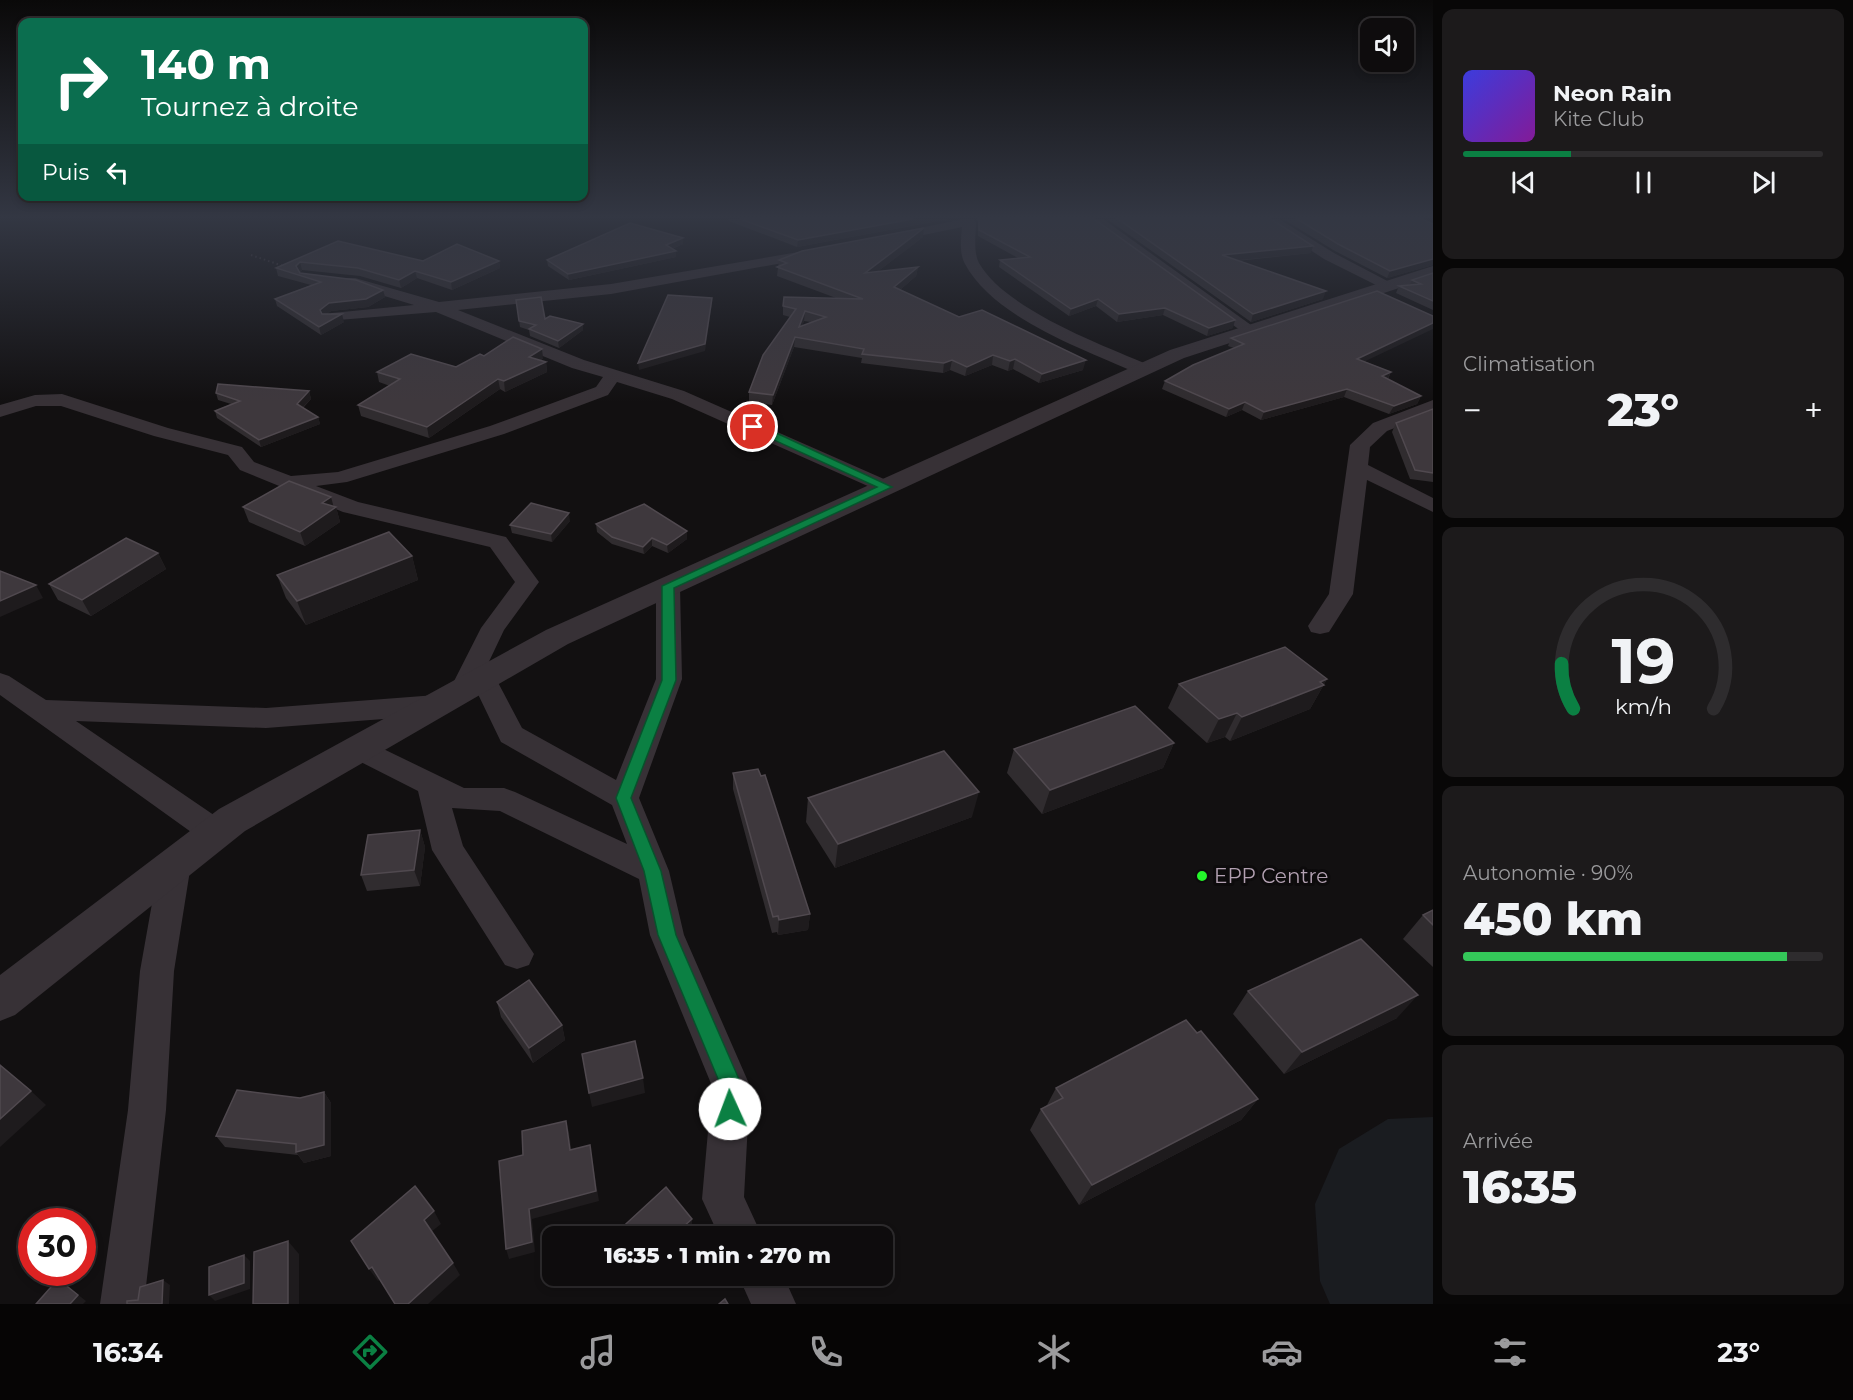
<!DOCTYPE html>
<html lang="fr">
<head>
<meta charset="utf-8">
<style>
	body { margin:0; font-family:Montserrat,sans-serif; background:#1c1a1b; color:#f1f3f6; height:100vh; display:flex; flex-direction:column; font-size:22px; white-space:nowrap }
	* { box-sizing:border-box; margin:0 }
	p { font-size:20px; color:#9b9b9d }
	.icon { flex:none; width:33px; height:33px; fill:none; stroke:currentColor; stroke-width:2; stroke-linecap:round; stroke-linejoin:round }
	.map { position:relative; flex:1; overflow:hidden }
	.sheet { display:flex; flex-direction:column; gap:9px; padding:9px; background:#080707; width:420px }
	.sheet>* { flex:none }
	.guide { position:absolute; left:18px; top:18px; width:570px; height:183px; border-radius:12px; box-shadow:0 3px 9px #0003,0 0 0 2px #2e2c2e; background:#0b6e4f; color:#fff; overflow:hidden }
	.fabs { position:absolute; left:1360px; top:18px; display:grid; gap:12px }
	.fabs a { display:grid; place-items:center; width:54px; height:54px; border-radius:12px; background:#0e0c0d; box-shadow:0 3px 9px #0003,0 0 0 2px #2e2c2e; font-size:30px }
	.speed { position:absolute; left:18px; top:1208px; display:flex; gap:12px; font-size:30px; font-weight:700; text-align:center }
	.speed>* { display:grid; place-content:center; width:78px; height:78px; border-radius:50%; background:#0e0c0d; box-shadow:0 3px 9px #0003,0 0 0 2px #2e2c2e; line-height:1 }
	.speed .limit { border:9px solid #d22; background:#fff; color:#111 }
	.pin { position:absolute; display:grid; place-items:center; width:51px; height:51px; color:#fff; margin:-26px; border:3px solid #fff; border-radius:50%; box-shadow:0 2px 6px #0007 }
	.me { position:absolute; width:66px; margin:-33px; rotate:358deg; stroke-linejoin:round; filter:drop-shadow(0 0 4px #0008) }
	.turn { display:flex; align-items:center; gap:21px; height:126px; padding:0 24px; font-size:27px }
	.turn .icon { width:78px; height:78px; stroke-width:2.5 }
	.turn b { display:block; font-size:42px; line-height:51px }
	.then { display:flex; align-items:center; height:57px; padding:0 24px; background:#0003; gap:12px; font-size:22px }
	.big { font-size:45px; font-weight:800; line-height:1.1 }
	.sheet .card { flex:1; display:flex; flex-direction:column; justify-content:center; gap:9px; min-width:0; padding:0 21px; border-radius:12px; background:#1c1a1b }
	.sheet .dial { align-items:center; gap:0 }
	.dial svg { height:156px; overflow:visible; fill:none; stroke:#2e2c2e; stroke-width:7; stroke-linecap:round; text-anchor:middle }
	.dial text { fill:#f1f3f6; stroke:none }
	.song { display:flex; align-items:center; gap:18px }
	.cover { width:72px; height:72px; border-radius:9px; background:linear-gradient(135deg,hsl(240 70% 55%),hsl(290 70% 35%)) }
	.played { height:6px; border-radius:3px; background:linear-gradient(90deg,#0b8043 30%,#2e2c2e 30%) }
	.keys { display:flex; justify-content:space-around; direction:ltr }
	.heat { display:flex; justify-content:space-between; align-items:center; font-size:33px; direction:ltr }
	.charge { height:9px; border-radius:4px; background:linear-gradient(90deg,#34c759 90%,#2e2c2e 0) }
	.trip { position:absolute; left:542px; top:1226px; width:351px; height:60px; border-radius:12px; background:#0e0c0d; box-shadow:0 3px 9px #0003,0 0 0 2px #2e2c2e; font-weight:800; line-height:60px; text-align:center }
	.menu { display:flex; height:96px; justify-content:space-around; align-items:center; background:#060505; color:#9b9b9d }
	.menu .icon { width:42px; height:42px }
	.menu .on { color:#0b8043 }
	.menu b { font-size:27px; color:#f1f3f6 }
	main { display:flex; flex:1; min-height:0 }
	.map>svg:first-child { display:block }
	.green { fill:#1a1c20 }
	.lines { fill:none; stroke-linecap:round; stroke-linejoin:round }
	.path { stroke:#3e373d; stroke-width:2; stroke-dasharray:1.5 3; stroke-linecap:butt }
	.minor { fill:#373136; fill-rule:evenodd }
	.tertiary { fill:#373136; fill-rule:evenodd }
	.wall { fill:#302c2f; fill-rule:evenodd }
	.shaded-wall { fill:#1e1b1d }
	.building { fill:#3e383d; stroke:#50494f; stroke-width:1.5; fill-rule:evenodd }
	.route { fill:#0b8043; stroke:#07532c; stroke-width:1.5 }
	.poi-dot { fill:#24f62b; stroke:#0d0b0c; stroke-width:2 }
	.labels { text-anchor:middle; dominant-baseline:central; stroke-width:6; stroke-linejoin:round; paint-order:stroke }
	.near-poi-label { font-size:20px; fill:#b3a1b2; stroke:#0d0b0c; text-anchor:start }
</style>
</head>
<body>
<main>
<div class="map">
<svg width="1433" height="1304" viewBox="0 0 1433 1304">
	<rect width="100%" height="100%" fill="#121011"/>
	<!-- green -->
	<polygon class="green" points="1433,1117 1433,1304 1330,1304 1320,1281 1315,1204 1339,1149 1388,1119"/>
	<g class="lines">
		<!-- path -->
		<polyline class="path" points="251,255 286,267"/>
		<!-- minor -->
		<g class="minor">
			<path d="M 964,219 L 973,219 L 976,222 C 976,235 973,251 979,263 C 1005,309 1102,345 1149,365 L 1152,369 L 1149,373 L 1137,373 C 1083,349 994,318 965,264 C 959,253 961,239 962,227 L 890,242 L 883,238 L 890,234 Z"/>
			<polygon points="1087,219 1103,219 1258,330 1256,333 1244,333"/>
			<polygon points="1263,219 1279,219 1334,253 1395,285 1392,288 1382,288 1324,259"/>
			<polygon points="816,249 821,250 821,256 611,294 458,310 584,360 684,391 893,483 896,487 893,491 879,491 672,399 617,382 608,395 504,434 347,482 316,486 358,502 506,537 539,582 504,630 485,670 493,673 522,728 616,780 656,679 656,586 660,581 668,579 676,581 680,586 682,679 639,798 669,871 684,935 750,1086 744,1197 762,1236 719,1236 702,1199 712,1086 650,935 639,879 500,811 452,808 463,846 534,954 529,965 517,969 505,965 432,850 418,791 349,756 345,749 349,742 359,739 369,742 464,788 504,788 515,792 627,844 612,805 501,742 476,690 471,698 462,700 453,698 449,691 481,628 515,582 490,547 343,512 240,470 228,455 154,436 61,406 36,406 0,417 0,405 35,395 62,394 168,428 242,447 254,462 291,476 338,472 490,426 596,387 603,377 572,368 436,312 326,321 324,318 332,313 414,305 345,284 343,281 345,278 355,278 439,302 611,284"/>
			<polygon points="1433,400 1433,413 1387,431 1370,447 1368,465 1433,498 1433,512 1367,480 1353,594 1329,632 1320,634 1311,632 1308,626 1329,594 1350,445 1373,423"/>
			<polygon points="0,673 9,676 46,700 266,708 436,695 446,698 450,705 446,712 436,715 266,728 76,721 227,824 231,833 227,842 216,845 205,842 0,695"/>
			<polygon points="175,851 186,855 191,864 174,971 166,1110 144,1304 100,1304 128,1110 140,971 159,864 164,855"/>
			<polygon points="738,1275 783,1275 796,1304 751,1304"/>
		</g>
		<!-- tertiary -->
		<polygon class="tertiary" points="1433,266 1433,277 1184,358 568,644 245,831 15,1015 0,1021 0,975 219,809 546,630 1170,350"/>
	</g>
	<!-- wall -->
	<g class="wall">
		<polygon points="729,219 949,219 797,247 729,221"/>
		<polygon points="976,219 1094,219 1233,328 1207,336 1163,315 1117,322 1096,306 1069,316 999,267 1000,260 1018,258 978,236 978,222"/>
		<polygon points="1107,219 1271,219 1311,253 1237,261 1323,299 1251,322"/>
		<polygon points="1283,219 1422,219 1433,224 1433,265 1387,278 1335,251"/>
		<path d="M 923,237 L 877,272 L 918,267 L 916,276 L 900,290 L 959,317 L 1083,370 L 1039,383 L 1013,369 L 1008,371 L 992,365 L 965,376 L 950,370 L 943,373 L 861,363 L 862,358 L 794,347 L 772,405 L 749,402 L 749,392 L 790,317 L 783,315 L 783,306 L 836,298 L 777,276 L 779,260 ZM 804,321 L 811,322 L 802,326 Z"/>
		<polygon points="683,238 683,244 672,249 676,257 569,280 548,266 547,260"/>
		<polygon points="338,241 423,261 499,261 500,268 452,290 417,278 401,288 360,276 302,270 300,273 383,290 385,297 368,307 331,311 327,314 344,322 321,335 277,306 275,299 311,285 278,276 276,268"/>
		<polygon points="1433,273 1433,310 1396,293 1399,286 1410,285 1412,280"/>
		<polygon points="516,300 545,319 583,330 559,348 530,336 529,330 520,327"/>
		<polygon points="1231,338 1364,361 1391,372 1388,379 1421,396 1417,404 1389,414 1344,397 1261,420 1242,410 1226,417 1162,389 1165,381 1234,348 1228,346"/>
		<polygon points="484,356 543,358 540,361 546,362 547,372 505,392 500,389 429,438 361,416 358,405 390,386 379,382 377,372 456,367"/>
		<polygon points="309,391 311,399 303,408 318,417 320,424 261,447 217,418 215,411 231,404 218,400 216,393"/>
		<polygon points="1433,409 1433,482 1410,479 1392,432 1396,423"/>
		<polygon points="243,507 336,507 340,522 305,546 249,522"/>
		<polygon points="570,521 552,542 512,533 510,525"/>
		<polygon points="596,524 687,539 668,553 652,546 644,554 612,544 597,532"/>
		<polygon points="158,553 166,569 91,616 58,600 49,584"/>
		<polygon points="412,556 418,580 306,625 286,598 277,575"/>
		<polygon points="1327,679 1310,709 1230,741 1225,737 1207,743 1168,708 1179,684"/>
		<polygon points="1174,743 1163,768 1042,814 1007,773 1014,749"/>
		<polygon points="733,773 810,914 808,930 778,935 777,932 772,933 733,789"/>
		<polygon points="808,798 972,817 835,868 806,822"/>
		<polygon points="420,830 425,847 420,886 367,891 361,875"/>
		<polygon points="1433,910 1433,967 1403,939 1423,915"/>
		<polygon points="1248,991 1397,1018 1284,1074 1233,1014"/>
		<polygon points="497,1002 562,1025 565,1040 533,1063 501,1017"/>
		<polygon points="1197,1033 1258,1099 1241,1120 1079,1205 1030,1130 1041,1109 1047,1105 1056,1088"/>
		<polygon points="324,1092 331,1103 331,1156 304,1163 298,1155 225,1147 216,1136 300,1098"/>
	</g>
	<!-- shaded-wall -->
	<g class="shaded-wall">
		<polygon points="913,219 946,219 797,247 798,240"/>
		<polygon points="924,228 923,237 864,282 865,273"/>
		<polygon points="683,238 683,244 666,251 666,245"/>
		<polygon points="1313,246 1311,253 1219,262 1222,255"/>
		<polygon points="676,251 676,257 569,280 568,274"/>
		<polygon points="1433,259 1433,265 1387,278 1390,271"/>
		<polygon points="499,261 500,268 452,290 451,282"/>
		<polygon points="300,262 302,270 298,274 296,266"/>
		<polygon points="918,267 916,276 893,296 894,287"/>
		<polygon points="415,271 417,278 401,288 399,280"/>
		<polygon points="383,290 385,297 368,307 331,311 322,318 320,310 329,303"/>
		<polygon points="1326,291 1323,299 1251,322 1253,314"/>
		<polygon points="712,298 712,304 705,351 639,370 638,363"/>
		<polygon points="1098,299 1096,306 1069,316 1071,309"/>
		<polygon points="1165,308 1163,315 1117,322 1119,314"/>
		<polygon points="805,311 804,321 798,337 799,327"/>
		<polygon points="342,314 344,322 321,335 319,327"/>
		<polygon points="1235,320 1233,328 1207,336 1209,328"/>
		<polygon points="1433,323 1433,329 1353,367 1357,359"/>
		<polygon points="583,324 583,330 559,348 558,341"/>
		<polygon points="795,337 794,347 772,405 773,395"/>
		<polygon points="542,349 543,358 530,367 529,357"/>
		<polygon points="993,355 992,365 965,376 967,367"/>
		<polygon points="1015,359 1013,369 1008,371 1010,361"/>
		<polygon points="952,360 950,370 943,373 944,363"/>
		<polygon points="1086,360 1083,370 1039,383 1042,374"/>
		<polygon points="546,362 547,372 505,392 504,381"/>
		<polygon points="1391,372 1387,380 1382,376"/>
		<polygon points="498,379 500,389 429,438 427,427"/>
		<polygon points="1347,389 1344,397 1261,420 1264,412"/>
		<polygon points="309,391 311,399 299,411 297,404"/>
		<polygon points="1421,396 1417,404 1389,414 1394,406"/>
		<polygon points="1245,402 1242,410 1226,417 1229,409"/>
		<polygon points="318,417 320,424 261,447 259,440"/>
		<polygon points="331,497 334,508 336,507 340,522 305,546 300,532 322,503"/>
		<polygon points="569,513 570,521 552,542 551,534"/>
		<polygon points="687,531 687,539 668,553 667,545"/>
		<polygon points="652,538 652,546 644,554 643,547"/>
		<polygon points="158,553 166,569 91,616 82,600"/>
		<polygon points="412,556 418,580 306,625 297,601"/>
		<polygon points="36,585 43,598 0,617 0,601"/>
		<polygon points="1327,679 1310,709 1230,741 1242,717"/>
		<polygon points="1237,713 1225,737 1207,743 1219,719"/>
		<polygon points="1174,743 1163,768 1042,814 1050,790"/>
		<polygon points="979,792 972,817 835,868 838,844"/>
		<polygon points="420,830 425,847 420,886 414,870"/>
		<polygon points="810,914 808,930 778,935 779,920"/>
		<polygon points="1418,995 1397,1018 1284,1074 1302,1052"/>
		<polygon points="562,1025 565,1040 533,1063 529,1048"/>
		<polygon points="643,1078 645,1093 592,1107 589,1093"/>
		<polygon points="31,1091 46,1105 0,1147 0,1119"/>
		<polygon points="324,1092 331,1103 331,1156 304,1163 296,1152"/>
		<polygon points="1258,1099 1241,1120 1079,1205 1092,1185"/>
		<polygon points="566,1121 569,1132 573,1161 570,1150"/>
		<polygon points="590,1145 599,1201 532,1219 535,1252 509,1259 506,1249 529,1209"/>
		<polygon points="434,1211 441,1224 431,1232 424,1220"/>
		<polygon points="692,1219 692,1232 688,1236 673,1236"/>
		<polygon points="288,1241 299,1254 299,1304 288,1304"/>
		<polygon points="244,1255 250,1261 250,1289 215,1301 209,1295"/>
		<polygon points="453,1263 460,1275 428,1304 408,1304"/>
		<polygon points="372,1267 380,1279 378,1281 369,1269"/>
		<polygon points="58,1279 86,1301 83,1304 70,1304"/>
		<polygon points="163,1280 170,1285 169,1304 162,1304"/>
	</g>
	<!-- building -->
	<g class="building">
		<polygon points="740,219 913,219 798,240"/>
		<polygon points="979,219 1094,219 1235,320 1209,328 1165,308 1119,314 1098,299 1071,309 1000,260 1030,257 979,230"/>
		<polygon points="1118,219 1271,219 1313,246 1222,255 1326,291 1253,314"/>
		<polygon points="1297,219 1422,219 1433,224 1433,259 1390,271 1338,244"/>
		<polygon points="630,223 683,238 666,245 676,251 568,274 547,260"/>
		<path d="M 924,228 L 865,273 L 918,267 L 894,287 L 959,317 L 982,310 L 1086,360 L 1042,374 L 1015,359 L 1010,361 L 993,355 L 967,367 L 952,360 L 944,363 L 862,354 L 864,349 L 795,337 L 773,395 L 749,392 L 763,355 L 796,309 L 783,306 L 784,297 L 863,299 L 777,267 L 787,263 L 779,260 L 802,251 ZM 805,311 L 826,317 L 799,327 Z"/>
		<polygon points="338,241 423,261 457,244 499,261 451,282 415,271 399,280 358,268 300,262 296,266 300,273 356,280 383,290 366,299 329,303 320,310 322,314 342,314 319,327 275,299 321,282 276,268"/>
		<polygon points="1433,273 1433,301 1399,286 1421,284 1412,280"/>
		<polygon points="1377,291 1433,316 1433,323 1357,359 1391,372 1382,376 1421,396 1394,406 1347,389 1264,412 1245,402 1229,409 1165,381 1193,365 1244,344 1231,338"/>
		<polygon points="668,295 712,298 705,344 638,363"/>
		<polygon points="541,297 545,319 550,316 583,324 558,341 529,329 536,325 519,321 516,300"/>
		<polygon points="513,337 542,349 529,357 546,362 504,381 498,379 427,427 358,405 400,379 377,372 411,354 456,367 480,354 484,356"/>
		<polygon points="218,384 309,391 297,404 318,417 259,440 215,411 240,401 216,393"/>
		<polygon points="1433,409 1433,473 1415,470 1396,423"/>
		<polygon points="289,481 331,497 322,503 336,507 300,532 243,507"/>
		<polygon points="531,503 569,513 551,534 510,525"/>
		<polygon points="644,504 687,531 667,545 652,538 643,547 612,537 596,524"/>
		<polygon points="389,532 412,556 297,601 277,575"/>
		<polygon points="126,538 158,553 82,600 49,584"/>
		<polygon points="0,571 36,585 0,601"/>
		<polygon points="1285,647 1327,679 1320,682 1324,685 1242,717 1237,713 1219,719 1179,684"/>
		<polygon points="1135,706 1174,743 1050,790 1014,749"/>
		<polygon points="944,751 979,792 838,844 808,798"/>
		<polygon points="758,769 761,776 765,775 810,914 779,920 778,916 773,917 733,773"/>
		<polygon points="420,830 414,870 361,875 368,835"/>
		<polygon points="1433,910 1433,925 1423,915"/>
		<polygon points="1361,939 1418,995 1302,1052 1248,991"/>
		<polygon points="529,980 562,1025 529,1048 497,1002"/>
		<polygon points="1186,1020 1197,1033 1201,1031 1258,1099 1092,1185 1041,1109 1063,1098 1056,1088"/>
		<polygon points="635,1041 643,1078 589,1093 582,1054"/>
		<polygon points="0,1065 31,1091 0,1119"/>
		<polygon points="237,1090 300,1098 324,1092 324,1145 296,1152 296,1144 216,1136"/>
		<polygon points="566,1121 570,1150 590,1145 596,1191 529,1209 532,1242 506,1249 499,1161 523,1155 522,1131"/>
		<polygon points="415,1186 434,1211 424,1220 453,1263 408,1304 395,1304 372,1267 369,1269 351,1241"/>
		<polygon points="666,1187 692,1219 673,1236 618,1236 616,1233"/>
		<polygon points="288,1241 288,1304 253,1304 254,1252"/>
		<polygon points="244,1255 244,1283 209,1295 209,1267"/>
		<polygon points="58,1279 78,1295 70,1304 36,1304"/>
		<polygon points="163,1280 162,1304 127,1304 127,1301 138,1300 140,1287"/>
		<polygon points="725,1299 728,1304 719,1304"/>
	</g>
	<!-- sky -->
	<linearGradient id="sky" x2="0" y2="1"><stop stop-color="#0a0909"/><stop offset="0.54" stop-color="#333743"/><stop offset="1" stop-color="#333743" stop-opacity="0"/></linearGradient>
	<rect width="1433" height="402" fill="url(#sky)"/>
	<!-- route -->
	<polygon class="route" points="750,424 757,424 892,487 674,588 676,680 631,798 661,871 676,935 742,1086 737,1116 730,1119 722,1116 719,1109 721,1086 658,935 644,871 616,798 662,680 662,586 877,487 750,429"/>
	<!-- markers -->
	<circle class="poi-dot" cx="1202" cy="876" r="6"/>
	<g class="labels">
		<!-- near-poi labels -->
		<g class="near-poi-label">
			<text x="1214" y="876">EPP Centre</text>
		</g>
	</g>
</svg>
<div class="fabs">
<a><svg class="icon" aria-label="sound" viewBox="0 0 24 24"><path d="M4 9h4l5-4v14l-5-4H4zM17 9q2 3 0 6"/></svg></a>
</div>
<div class="speed"><div class="limit">30</div></div>
<div class="pin" style="left:753px;top:427px;background:#d93025"><svg class="icon" aria-label="arrive" viewBox="0 0 24 24"><path d="M6 21V4h12l-3 4 3 4H6"/></svg></div>
<svg class="me" style="left:730px;top:1109px" viewBox="-20 -20 40 40"><circle r="19" fill="#fff"/><path d="M0-13L10 11 0 6-10 11z" fill="#0b8043"/></svg>
<div class="trip">16:35 · 1 min · 270 m</div>
<div class="guide">
<div class="turn"><svg class="icon" aria-label="right" viewBox="0 0 24 24"><path d="M7 20v-9h11M14 6l5 5-5 5"/></svg><div><b>140 m</b>Tournez à droite</div></div>
<div class="then">Puis<svg class="icon" aria-label="left" viewBox="0 0 24 24"><path d="M17 20v-9H6M10 6l-5 5 5 5"/></svg></div>
</div>
</div>
<section class="sheet">
<div class="card">
<div class="song"><i class="cover"></i><div><b>Neon Rain</b><p>Kite Club</p></div></div>
<div class="played"></div>
<div class="keys"><svg class="icon" aria-label="previous" viewBox="0 0 24 24"><path d="M18 5L8 12l10 7zM5 5v14"/></svg><svg class="icon" aria-label="pause" viewBox="0 0 24 24"><path d="M8 5v14M16 5v14"/></svg><svg class="icon" aria-label="next" viewBox="0 0 24 24"><path d="M6 5l10 7-10 7zM19 5v14"/></svg></div>
</div>
<div class="card"><p>Climatisation</p>
<div class="heat"><a>−</a><b class="big">23°</b><a>+</a></div>
</div>
<div class="card dial"><svg viewBox="0 0 100 80">
<path d="M14 69A42 42 0 1 1 86 69"/>
<path d="M14 69A42 42 0 0 1 8 46" stroke="#0b8043"/>
<text x="50" y="56" font-size="32" font-weight="700">19</text>
<text x="50" y="72" font-size="11">km/h</text>
</svg></div>
<div class="card"><p>Autonomie · 90%</p><b class="big">450 km</b><div class="charge"></div></div>
<div class="card"><p>Arrivée</p><b class="big">16:35</b></div>
</section>
</main>
<nav class="menu">
<b>16:34</b>
<svg class="icon on" aria-label="directions" viewBox="0 0 24 24"><path d="M12 3l9 9-9 9-9-9zM9 14v-3h6M13 9l2 2-2 2"/></svg>
<svg class="icon" aria-label="music" viewBox="0 0 24 24"><path d="M9 18V5l10-2v13"/><circle cx="6" cy="18" r="3"/><circle cx="16" cy="16" r="3"/></svg>
<svg class="icon" aria-label="phone" viewBox="0 0 24 24"><path d="M5 4h4l2 5-3 2q2 4 5 5l2-3 5 2v4C11 20 4 13 5 4z"/></svg>
<svg class="icon" aria-label="climate" viewBox="0 0 24 24"><path d="M12 3v18M4 7l16 10M4 17L20 7"/></svg>
<svg class="icon" aria-label="car" viewBox="0 0 24 24"><path d="M5 17H2v-5l4-1 3-4h7l3 4 3 1v5h-3M9 17h6M6 11h13"/><circle cx="7" cy="17" r="2"/><circle cx="17" cy="17" r="2"/></svg>
<svg class="icon" aria-label="filters" viewBox="0 0 24 24"><path d="M4 7h16M4 17h16"/><circle cx="9" cy="7" r="2"/><circle cx="15" cy="17" r="2"/></svg>
<b>23°</b>
</nav>
</body>
</html>
